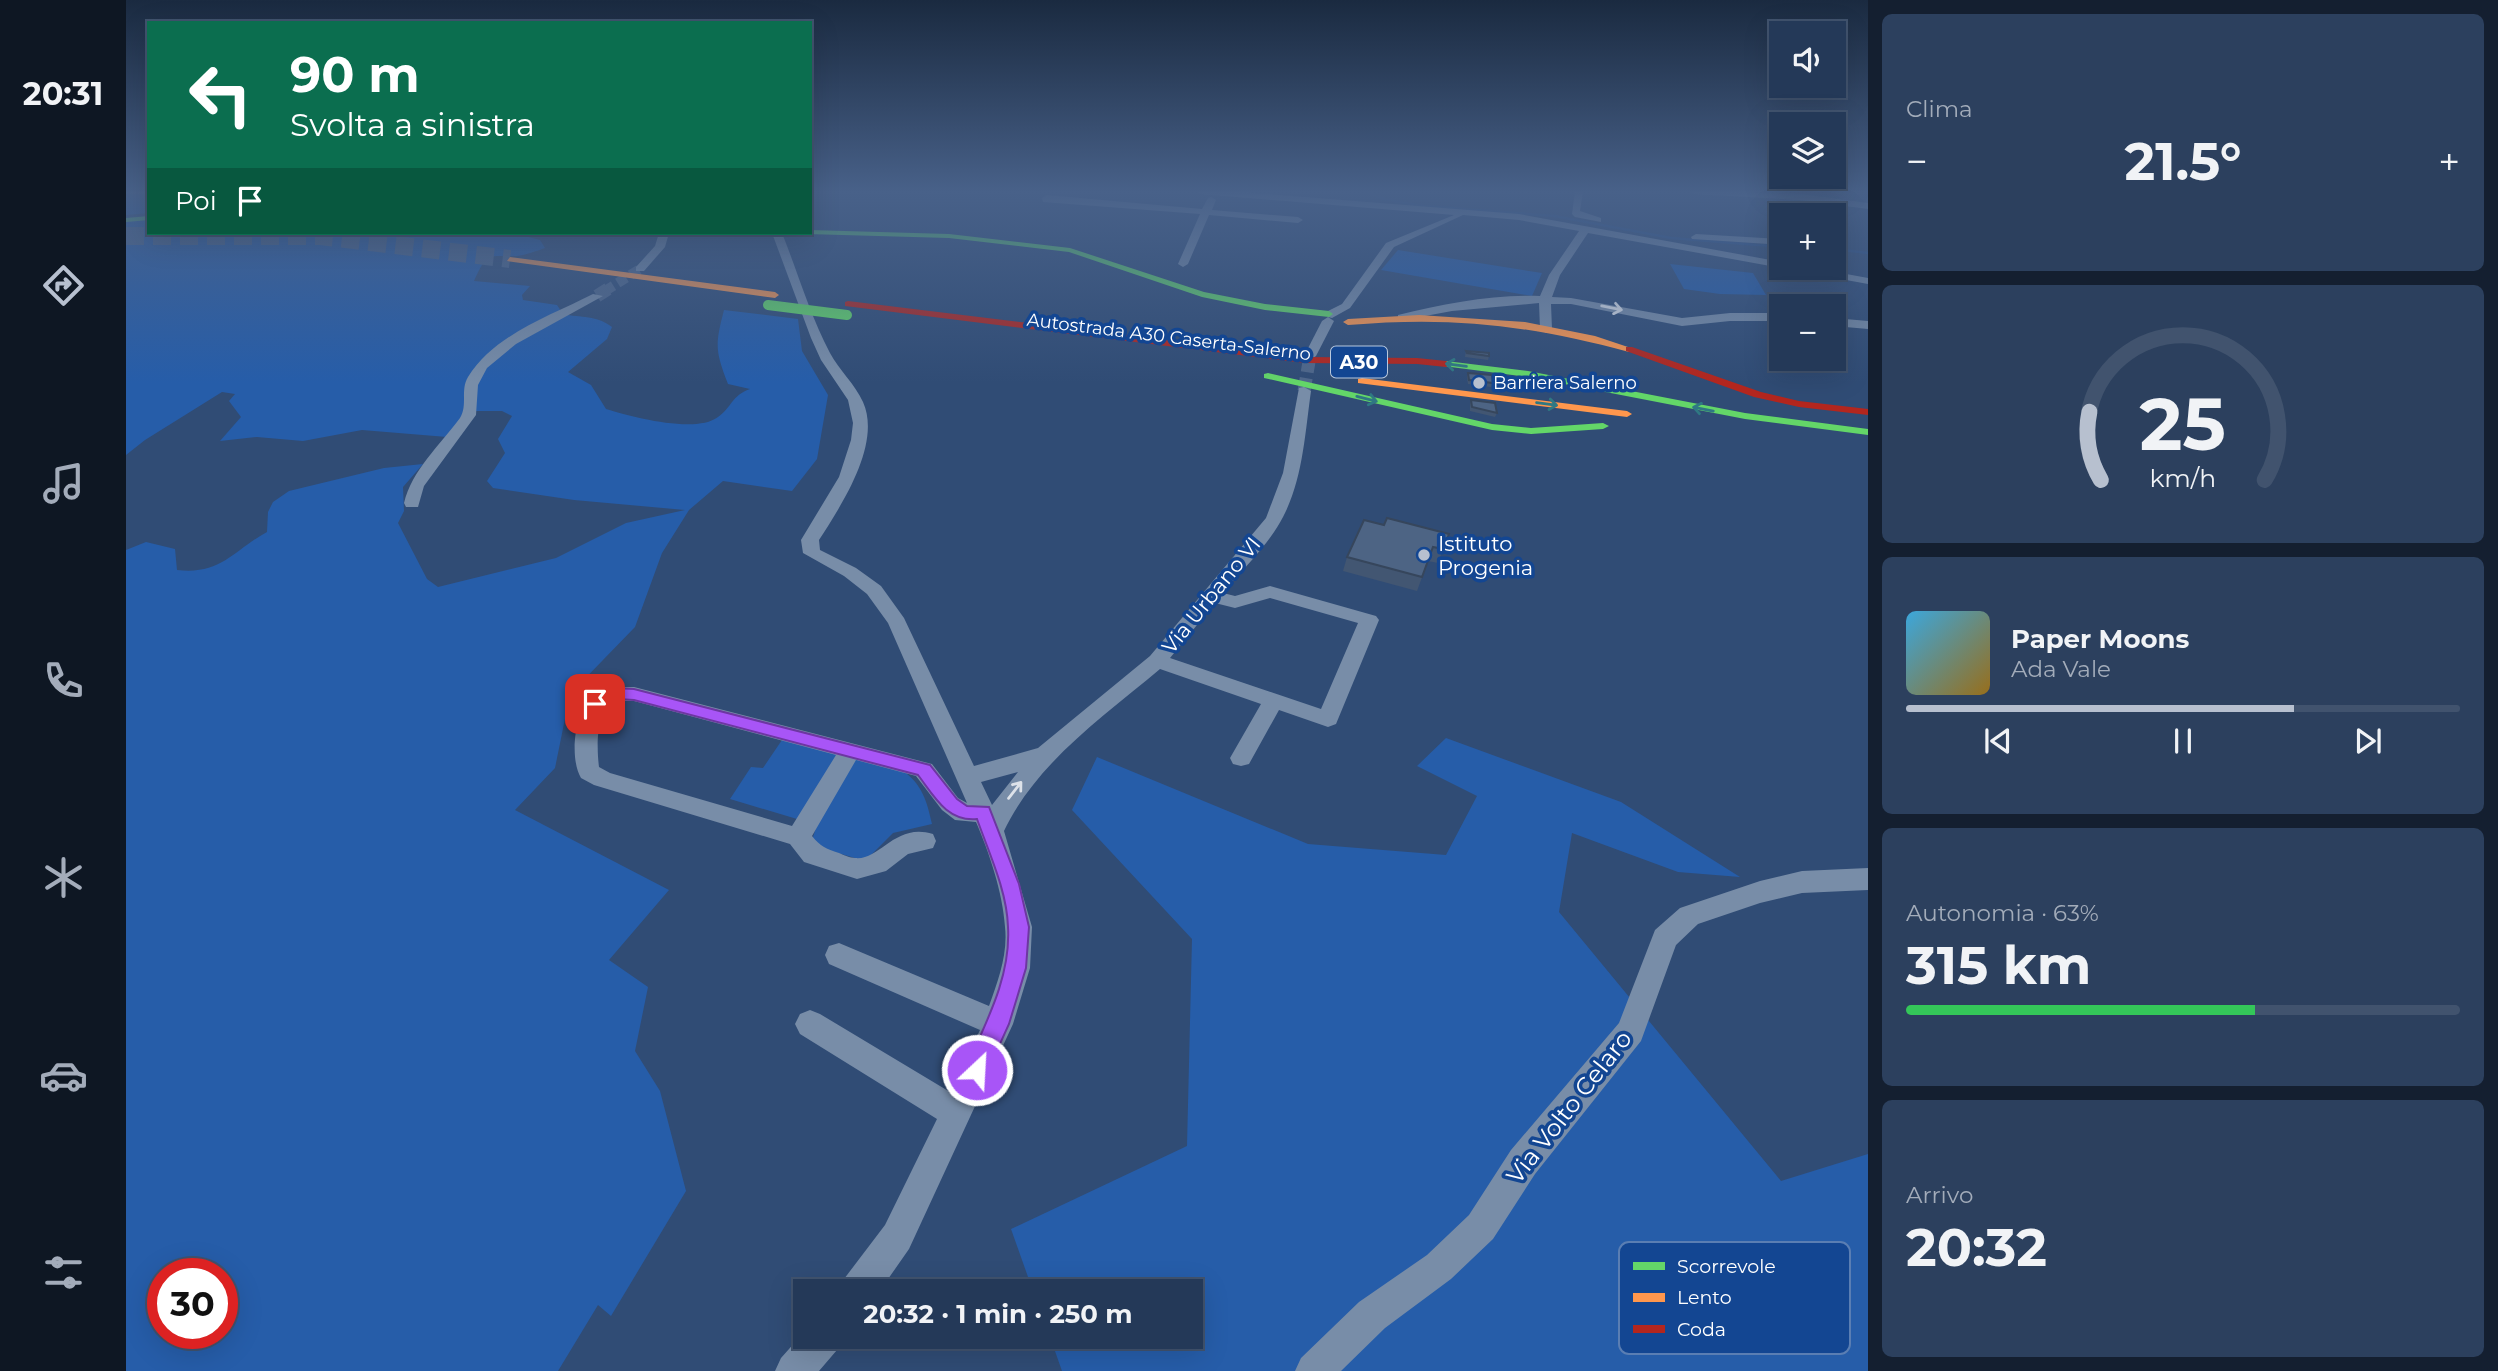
<!DOCTYPE html>
<html lang="it">
<head>
<meta charset="utf-8">
<style>
	body { margin:0; font-family:Montserrat,sans-serif; background:#2c405e; color:#f1f3f6; height:100vh; display:flex; flex-direction:column; font-size:26px; white-space:nowrap }
	* { box-sizing:border-box; margin:0 }
	p { font-size:23px; color:#a3acba }
	.icon { flex:none; width:38px; height:38px; fill:none; stroke:currentColor; stroke-width:2; stroke-linecap:round; stroke-linejoin:round }
	.map { position:relative; flex:1; overflow:hidden }
	.sheet { display:flex; flex-direction:column; gap:14px; padding:14px; background:#141f30; width:630px }
	.sheet>* { flex:none }
	.hud { position:absolute; left:21px; top:21px; width:665px; height:214px; border-radius:0px; box-shadow:0 7px 28px #0002,0 0 0 2px #41536e; background:#0b6e4f; color:#fff; overflow:hidden }
	.tools { position:absolute; left:1643px; top:21px; display:grid; gap:14px }
	.tools a { display:grid; place-items:center; width:77px; height:77px; border-radius:0px; background:#243958; box-shadow:0 7px 28px #0002,0 0 0 2px #41536e; font-size:35px }
	.speed { position:absolute; left:21px; top:1258px; display:flex; gap:14px; font-size:35px; font-weight:700; text-align:center }
	.speed>* { display:grid; place-content:center; width:91px; height:91px; border-radius:50%; background:#243958; box-shadow:0 7px 28px #0002,0 0 0 2px #41536e; line-height:1 }
	.speed .limit { border:10px solid #d22; background:#fff; color:#111 }
	.pin { position:absolute; display:grid; place-items:center; width:60px; height:60px; color:#fff; margin:-30px; border-radius:14px; box-shadow:0 4px 10px #0006 }
	.me { position:absolute; width:77px; margin:-38px; rotate:25deg; stroke-linejoin:round; filter:drop-shadow(0 0 5px #0008) }
	.turn { display:flex; align-items:center; gap:24px; height:147px; padding:0 28px; font-size:32px }
	.turn .icon { width:91px; height:91px; stroke-width:2.5 }
	.turn b { display:block; font-size:49px; line-height:60px }
	.then { display:flex; align-items:center; height:66px; padding:0 28px; background:#0003; gap:14px; font-size:26px }
	.big { font-size:52px; font-weight:700; line-height:1.1 }
	.sheet .widget { flex:1; display:flex; flex-direction:column; justify-content:center; gap:10px; min-width:0; padding:0 24px; border-radius:10px; background:#2c405e }
	.sheet .dial { align-items:center; gap:0 }
	.dial svg { height:182px; overflow:visible; fill:none; stroke:#41536e; stroke-width:7; stroke-linecap:round; text-anchor:middle }
	.dial text { fill:#f1f3f6; stroke:none }
	.song { display:flex; align-items:center; gap:21px }
	.cover { width:84px; height:84px; border-radius:10px; background:linear-gradient(135deg,hsl(200 70% 55%),hsl(40 70% 35%)) }
	.played { height:7px; border-radius:4px; background:linear-gradient(90deg,#b7c0cf 70%,#41536e 70%) }
	.keys { display:flex; justify-content:space-around; direction:ltr }
	.heat { display:flex; justify-content:space-between; align-items:center; font-size:38px; direction:ltr }
	.charge { height:10px; border-radius:5px; background:linear-gradient(90deg,#34c759 63%,#41536e 0) }
	.trip { position:absolute; left:667px; top:1279px; width:410px; height:70px; border-radius:0px; background:#243958; box-shadow:0 7px 28px #0002,0 0 0 2px #41536e; font-weight:700; line-height:70px; text-align:center }
	main { display:flex; flex:1; min-height:0 }
	.tab-bar { display:flex; flex-direction:column; width:126px; justify-content:space-around; align-items:center; background:#0e1723; color:#a3acba }
	.tab-bar .icon { width:49px; height:49px }
	.tab-bar .selected { color:#b7c0cf }
	.tab-bar b { font-size:32px; color:#f1f3f6 }
	.map>svg:first-child { display:block }
	.green { fill:#265da9; fill-rule:evenodd }
	.lines { fill:none; stroke-linecap:round; stroke-linejoin:round }
	.stream { stroke:#2b5188; stroke-width:2.5 }
	.street-tunnel-far1 { stroke:#4f678a; stroke-width:10; stroke-dasharray:10 5; stroke-linecap:butt }
	.street-tunnel { stroke:#4f678a; stroke-width:13; stroke-dasharray:13 6; stroke-linecap:butt }
	.highway-tunnel { stroke:#4f678a; stroke-width:18; stroke-dasharray:18 9; stroke-linecap:butt }
	.street { fill:#788da8; fill-rule:evenodd }
	.fast { fill:#63d668; fill-rule:evenodd }
	.slow { fill:#ff974d; fill-rule:evenodd }
	.jam { fill:#b3261e; fill-rule:evenodd }
	.fast-bridge { stroke:#63d668; stroke-width:10 }
	.wall { fill:#425672 }
	.building { fill:#4d6484; stroke:#36465c; stroke-width:2 }
	.oneway { stroke:#dde2e9 }
	.oneway2 { stroke:#2f7883 }
	.route { fill:#a855f7; stroke:#6d37a1; stroke-width:2 }
	.poi-dot { fill:#b7c0cf; stroke:#134692; stroke-width:2.5 }
	.labels { text-anchor:middle; dominant-baseline:central; stroke-width:7; stroke-linejoin:round; paint-order:stroke }
	.far-street-label { font-size:18px; fill:#fff; stroke:#134692 }
	.far-poi-label { font-size:18px; fill:#fff; stroke:#134692; text-anchor:start }
	.shield { fill:#134692; stroke:#b8c8de; stroke-width:2 }
	.shield-label { font-size:19px; font-weight:bold; fill:#fff }
	.poi-label { font-size:21px; fill:#fff; stroke:#134692; text-anchor:start }
	.street-label { font-size:21px; fill:#fff; stroke:#134692 }
	.near-street-label { font-size:24px; fill:#fff; stroke:#134692 }
	.key { fill:#134692; stroke:#5a7eb3; stroke-width:2 }
	.key-label { font-size:19px; fill:#fff }
</style>
</head>
<body>
<main>
<nav class="tab-bar">
<b>20:31</b>
<svg class="icon selected" aria-label="directions" viewBox="0 0 24 24"><path d="M12 3l9 9-9 9-9-9zM9 14v-3h6M13 9l2 2-2 2"/></svg>
<svg class="icon" aria-label="music" viewBox="0 0 24 24"><path d="M9 18V5l10-2v13"/><circle cx="6" cy="18" r="3"/><circle cx="16" cy="16" r="3"/></svg>
<svg class="icon" aria-label="phone" viewBox="0 0 24 24"><path d="M5 4h4l2 5-3 2q2 4 5 5l2-3 5 2v4C11 20 4 13 5 4z"/></svg>
<svg class="icon" aria-label="climate" viewBox="0 0 24 24"><path d="M12 3v18M4 7l16 10M4 17L20 7"/></svg>
<svg class="icon" aria-label="car" viewBox="0 0 24 24"><path d="M5 17H2v-5l4-1 3-4h7l3 4 3 1v5h-3M9 17h6M6 11h13"/><circle cx="7" cy="17" r="2"/><circle cx="17" cy="17" r="2"/></svg>
<svg class="icon" aria-label="filters" viewBox="0 0 24 24"><path d="M4 7h16M4 17h16"/><circle cx="9" cy="7" r="2"/><circle cx="15" cy="17" r="2"/></svg>
</nav>
<div class="map">
<svg width="1742" height="1371" viewBox="0 0 1742 1371">
	<rect width="100%" height="100%" fill="#304c75"/>
	<!-- green -->
	<g class="green">
		<polygon points="7,191 23,191 23,213 0,215 0,195"/>
		<path d="M 23,220 L 23,233 L 387,233 L 414,240 L 419,248 C 410,251 400,255 391,256 C 362,257 362,250 348,281 L 404,286 L 396,295 L 397,300 L 431,305 L 437,314 C 455,318 471,315 486,327 L 481,339 L 442,372 L 465,385 L 480,409 C 506,417 570,434 592,417 C 607,406 605,396 624,389 L 602,384 C 589,350 589,345 598,310 L 672,319 L 676,351 L 702,395 L 691,459 L 666,491 L 597,481 L 563,510 L 536,553 L 509,627 L 444,694 L 429,768 L 389,810 L 543,890 L 483,960 L 522,987 L 509,1051 L 534,1091 L 560,1191 L 485,1316 L 472,1305 L 432,1371 L 0,1371 L 0,550 L 20,542 L 49,549 L 51,570 C 96,575 106,551 141,532 L 142,512 L 147,502 L 163,491 L 258,468 L 297,464 L 277,487 L 278,511 L 272,523 L 301,579 L 312,587 L 430,558 L 500,523 L 559,510 L 448,500 L 367,488 L 361,481 L 379,453 L 372,439 L 386,416 L 376,411 L 344,411 L 321,437 L 236,430 L 177,441 L 131,437 L 94,441 L 115,417 L 103,401 L 109,394 L 96,392 L 19,440 L 0,455 L 0,221 ZM 37,1274 L 96,1274 L 96,1334 L 37,1334 Z"/>
		<polygon points="1272,250 1416,273 1406,296 1255,270"/>
		<polygon points="1544,264 1627,273 1640,295 1594,294 1558,289"/>
		<polygon points="1320,738 1495,802 1614,877 1552,872 1446,833 1433,912 1655,1181 1742,1154 1742,1371 936,1371 924,1337 1064,1337 1064,1292 907,1291 885,1229 1061,1146 1066,939 946,810 971,757 1182,844 1320,855 1351,796 1291,766"/>
		<path d="M 656,740 L 776,770 C 796,784 801,801 806,824 L 767,833 L 739,861 L 695,848 L 686,840 L 691,825 L 604,799 L 625,767 L 637,768 Z"/>
	</g>
	<g class="lines">
		<!-- stream -->
		<g class="stream">
			<polyline points="1239,191 1258,199 1297,206 1428,216 1545,238 1656,247"/>
			<polyline points="1708,249 1742,253"/>
		</g>
		<!-- street-tunnel-far1 -->
		<polyline class="street-tunnel-far1" points="479,291 514,269"/>
		<!-- street-tunnel -->
		<g class="street-tunnel">
			<polyline points="471,296 482,289"/>
			<polyline points="1178,391 1184,356"/>
		</g>
		<!-- highway-tunnel -->
		<polyline class="highway-tunnel" points="0,236 195,236 384,259"/>
		<!-- street -->
		<g class="street">
			<rect x="0" y="191" width="23" height="3"/>
			<path d="M 1070,191 L 1102,191 L 1393,214 L 1656,262 L 1656,268 L 1462,233 L 1434,275 L 1426,297 L 1445,298 L 1556,318 L 1604,313 L 1656,313 L 1656,321 L 1604,321 L 1556,326 L 1445,304 L 1425,304 L 1426,329 L 1420,333 L 1414,329 L 1413,303 L 1326,311 L 1272,321 L 1272,315 C 1318,304 1367,294 1414,296 L 1423,275 L 1453,231 L 1393,220 L 1337,215 L 1268,247 L 1224,308 L 1206,318 L 1202,317 L 1202,311 L 1216,304 L 1260,243 L 1328,215 L 1074,194 Z"/>
			<polygon points="1449,191 1457,191 1454,211 1475,218 1475,222 1449,217 1446,214"/>
			<polygon points="1564,191 1674,194 1742,203 1742,209 1674,200 1568,194"/>
			<polygon points="921,195 1076,209 1082,198 1085,197 1090,200 1086,210 1172,217 1177,220 1172,223 1083,215 1062,264 1057,267 1052,264 1074,214 917,202 916,198"/>
			<polygon points="533,233 543,233 539,247 518,271 510,271 510,267 529,246"/>
			<path d="M 646,233 L 656,233 C 672,273 684,315 704,353 C 713,370 729,384 737,402 C 756,444 715,506 693,540 L 694,550 L 730,568 L 755,586 L 778,618 L 848,766 L 912,748 L 1024,656 L 1140,518 L 1157,473 L 1173,388 L 1178,387 L 1185,391 C 1179,433 1177,479 1157,517 C 1144,543 1115,571 1097,593 L 1109,596 L 1144,586 L 1250,616 L 1253,620 L 1210,724 L 1202,727 L 1153,710 L 1123,764 L 1115,766 L 1107,764 L 1104,758 L 1135,704 L 1034,669 C 977,717 911,762 878,831 L 906,927 L 904,968 L 887,1024 L 783,1249 L 753,1292 L 713,1292 L 718,1279 L 759,1225 L 811,1119 L 674,1034 L 669,1024 L 674,1014 L 684,1010 L 694,1014 L 824,1092 L 854,1030 L 703,964 L 699,955 L 703,946 L 713,943 L 863,1006 C 872,981 882,954 879,927 C 877,893 863,852 850,822 L 829,820 L 816,810 L 790,776 L 730,760 L 686,836 C 694,846 700,849 713,853 C 718,855 724,858 729,858 C 754,861 769,822 807,834 L 810,841 L 807,848 L 782,854 L 760,871 L 731,879 L 678,862 L 664,844 L 468,785 L 455,778 C 443,758 448,708 470,694 C 481,687 495,687 508,687 L 806,764 L 832,798 L 841,803 L 762,623 L 741,594 L 718,576 L 677,553 L 675,540 L 713,477 L 725,440 L 727,423 L 722,400 L 695,360 L 685,338 ZM 1144,598 L 1232,623 L 1195,709 L 1044,658 L 1089,603 L 1109,608 ZM 508,701 L 710,755 L 666,826 L 484,773 L 473,767 C 471,751 469,713 486,704 C 492,700 501,701 508,701 ZM 892,772 L 866,805 L 855,782 Z"/>
			<polygon points="1570,234 1656,239 1656,245 1566,239 1565,237"/>
			<polygon points="1666,268 1688,268 1742,278 1742,284 1671,271"/>
			<path d="M 467,294 L 477,296 L 390,344 L 361,368 L 352,385 L 350,415 L 298,486 L 292,507 L 280,507 L 278,503 C 286,470 314,445 334,418 C 342,405 334,390 342,377 C 369,334 424,316 467,294 Z"/>
			<polygon points="1202,317 1208,321 1190,356 1184,360 1179,359 1178,356 1196,321"/>
			<polygon points="1708,318 1742,321 1742,329 1708,326"/>
			<polygon points="1742,868 1742,890 1676,893 1634,903 1572,924 1550,945 1515,1041 1409,1174 1367,1239 1325,1279 1259,1328 1215,1371 1169,1371 1175,1358 1233,1302 1301,1255 1343,1215 1385,1150 1493,1023 1529,930 1554,908 1634,881 1676,871"/>
			<polygon points="679,1331 679,1337 716,1337 711,1350 693,1371 649,1371 655,1358"/>
		</g>
		<!-- fast -->
		<g class="fast">
			<polygon points="23,216 23,220 0,222 0,218"/>
			<polygon points="684,230 823,234 944,248 1078,292 1139,304 1203,311 1207,314 1203,317 1139,310 1076,297 943,252 823,238 681,234"/>
			<polygon points="1320,361 1402,371 1619,413 1742,429 1742,435 1619,419 1402,377 1317,366 1315,364"/>
			<polygon points="1142,373 1366,424 1405,428 1477,423 1483,426 1477,429 1405,434 1366,430 1138,378 1138,374"/>
		</g>
		<!-- slow -->
		<g class="slow">
			<polygon points="384,257 649,292 653,295 649,298 381,261"/>
			<path d="M 1293,315 L 1399,322 L 1469,336 L 1508,349 L 1503,352 C 1402,325 1326,316 1222,325 L 1217,322 L 1222,319 Z"/>
			<polygon points="1236,378 1501,411 1506,414 1501,417 1232,383 1232,379"/>
		</g>
		<!-- jam -->
		<g class="jam">
			<polygon points="722,301 1179,357 1291,358 1320,361 1325,364 1320,367 1291,364 1179,363 719,306 719,302"/>
			<polygon points="1500,347 1506,347 1635,392 1673,401 1742,409 1742,415 1673,407 1628,397 1500,351"/>
		</g>
		<!-- fast-bridge -->
		<polyline class="fast-bridge" points="642,305 721,315"/>
	</g>
	<!-- wall -->
	<g class="wall">
		<polygon points="1340,351 1363,356 1362,360 1339,357"/>
		<polygon points="1342,373 1367,383 1365,387 1342,384 1341,377"/>
		<polygon points="1345,400 1371,413 1369,417 1344,411 1344,404"/>
		<polygon points="1258,525 1323,534 1312,563 1302,561 1291,591 1217,571 1221,557"/>
	</g>
	<!-- building -->
	<g class="building">
		<polygon points="1340,351 1363,353 1363,356 1341,353"/>
		<polygon points="1342,373 1366,375 1367,383 1343,380"/>
		<polygon points="1345,400 1369,403 1371,413 1346,407"/>
		<polygon points="1261,518 1323,534 1317,549 1307,547 1296,577 1221,557 1238,520 1258,525"/>
	</g>
	<!-- one-way arrows -->
	<defs><path id="oneway-shaft" d="M-6 0H5M1.5-3L5.5 0L1.5 3" fill="none" stroke-width="1.6" stroke-linecap="round" stroke-linejoin="round" transform="scale(1.75)"/></defs>
	<g class="oneway">
		<use href="#oneway-shaft" transform="translate(1486 308) rotate(11)"/>
		<use href="#oneway-shaft" transform="translate(889 790) rotate(-52)"/>
	</g>
	<g class="oneway2">
		<use href="#oneway-shaft" transform="translate(1330 365) rotate(-173)"/>
		<use href="#oneway-shaft" transform="translate(1241 399) rotate(14)"/>
		<use href="#oneway-shaft" transform="translate(1421 404) rotate(7)"/>
		<use href="#oneway-shaft" transform="translate(1577 409) rotate(-169)"/>
	</g>
	<!-- sky -->
	<linearGradient id="sky" x2="0" y2="1"><stop stop-color="#1a2a40"/><stop offset="0.5" stop-color="#486189"/><stop offset="1" stop-color="#486189" stop-opacity="0"/></linearGradient>
	<rect width="1742" height="383" fill="url(#sky)"/>
	<!-- route -->
	<path class="route" d="M 489,688 L 508,689 L 804,765 L 831,799 L 841,806 L 863,807 L 893,884 L 903,927 L 900,968 L 883,1024 L 859,1077 L 851,1081 L 843,1077 L 839,1070 C 859,1024 885,978 882,927 C 881,891 863,853 851,819 C 821,822 808,796 792,775 L 508,700 L 491,699 L 475,708 L 463,708 L 461,704 L 463,700 Z"/>
	<!-- markers -->
	<g class="poi-dot">
		<circle cx="1353" cy="383" r="7"/>
		<circle cx="1298" cy="555" r="7"/>
	</g>
	<g class="labels">
		<!-- far-street labels -->
		<g class="far-street-label">
			<text transform="translate(1043 337) rotate(7)">Autostrada A30 Caserta-Salerno</text>
		</g>
		<!-- far-poi labels -->
		<g class="far-poi-label">
			<text x="1367" y="383">Barriera Salerno</text>
		</g>
		<!-- shield labels -->
		<rect class="shield" x="1205" y="346.5" width="56" height="31" rx="5"/>
		<g class="shield-label">
			<text x="1233" y="362">A30</text>
		</g>
		<!-- poi labels -->
		<g class="poi-label">
			<text x="1312" y="543">Istituto<tspan x="1312" dy="24">Progenia</tspan></text>
		</g>
		<!-- street labels -->
		<g class="street-label">
			<text transform="translate(1085 595) rotate(-51)">Via Urbano VI</text>
		</g>
		<!-- near-street labels -->
		<g class="near-street-label">
			<text transform="translate(1443 1107) rotate(-52)">Via Volto Celaro</text>
		</g>
	</g>
	<!-- legend -->
	<rect x="1493" y="1242" width="231" height="112" rx="10" class="key"/>
	<rect x="1507" y="1262" width="32" height="8" fill="#63d668"/>
	<rect x="1507" y="1293" width="32" height="9" fill="#ff974d"/>
	<rect x="1507" y="1325" width="32" height="8" fill="#b3261e"/>
	<g class="key-label">
		<text x="1551" y="1273">Scorrevole</text>
		<text x="1551" y="1304">Lento</text>
		<text x="1551" y="1336">Coda</text>
	</g>
</svg>
<div class="tools">
<a><svg class="icon" aria-label="sound" viewBox="0 0 24 24"><path d="M4 9h4l5-4v14l-5-4H4zM17 9q2 3 0 6"/></svg></a>
<a><svg class="icon" aria-label="layers" viewBox="0 0 24 24"><path d="M12 4l9 5-9 5-9-5zM3 14l9 5 9-5"/></svg></a>
<a>+</a>
<a>−</a>
</div>
<div class="speed"><div class="limit">30</div></div>
<div class="pin" style="left:469px;top:704px;background:#d93025"><svg class="icon" aria-label="arrive" viewBox="0 0 24 24"><path d="M6 21V4h12l-3 4 3 4H6"/></svg></div>
<svg class="me" style="left:851px;top:1070px" viewBox="-20 -20 40 40"><circle r="17" fill="#a855f7" stroke="#fff" stroke-width="3"/><path d="M0-11L8 9 0 5-8 9z" fill="#fff"/></svg>
<div class="trip">20:32 · 1 min · 250 m</div>
<div class="hud">
<div class="turn"><svg class="icon" aria-label="left" viewBox="0 0 24 24"><path d="M17 20v-9H6M10 6l-5 5 5 5"/></svg><div><b>90 m</b>Svolta a sinistra</div></div>
<div class="then">Poi<svg class="icon" aria-label="arrive" viewBox="0 0 24 24"><path d="M6 21V4h12l-3 4 3 4H6"/></svg></div>
</div>
</div>
<section class="sheet">
<div class="widget"><p>Clima</p>
<div class="heat"><a>−</a><b class="big">21.5°</b><a>+</a></div>
</div>
<div class="widget dial"><svg viewBox="0 0 100 80">
<path d="M14 69A42 42 0 1 1 86 69"/>
<path d="M14 69A42 42 0 0 1 9 39" stroke="#b7c0cf"/>
<text x="50" y="56" font-size="32" font-weight="700">25</text>
<text x="50" y="72" font-size="11">km/h</text>
</svg></div>
<div class="widget">
<div class="song"><i class="cover"></i><div><b>Paper Moons</b><p>Ada Vale</p></div></div>
<div class="played"></div>
<div class="keys"><svg class="icon" aria-label="previous" viewBox="0 0 24 24"><path d="M18 5L8 12l10 7zM5 5v14"/></svg><svg class="icon" aria-label="pause" viewBox="0 0 24 24"><path d="M8 5v14M16 5v14"/></svg><svg class="icon" aria-label="next" viewBox="0 0 24 24"><path d="M6 5l10 7-10 7zM19 5v14"/></svg></div>
</div>
<div class="widget"><p>Autonomia · 63%</p><b class="big">315 km</b><div class="charge"></div></div>
<div class="widget"><p>Arrivo</p><b class="big">20:32</b></div>
</section>
</main>
</body>
</html>
